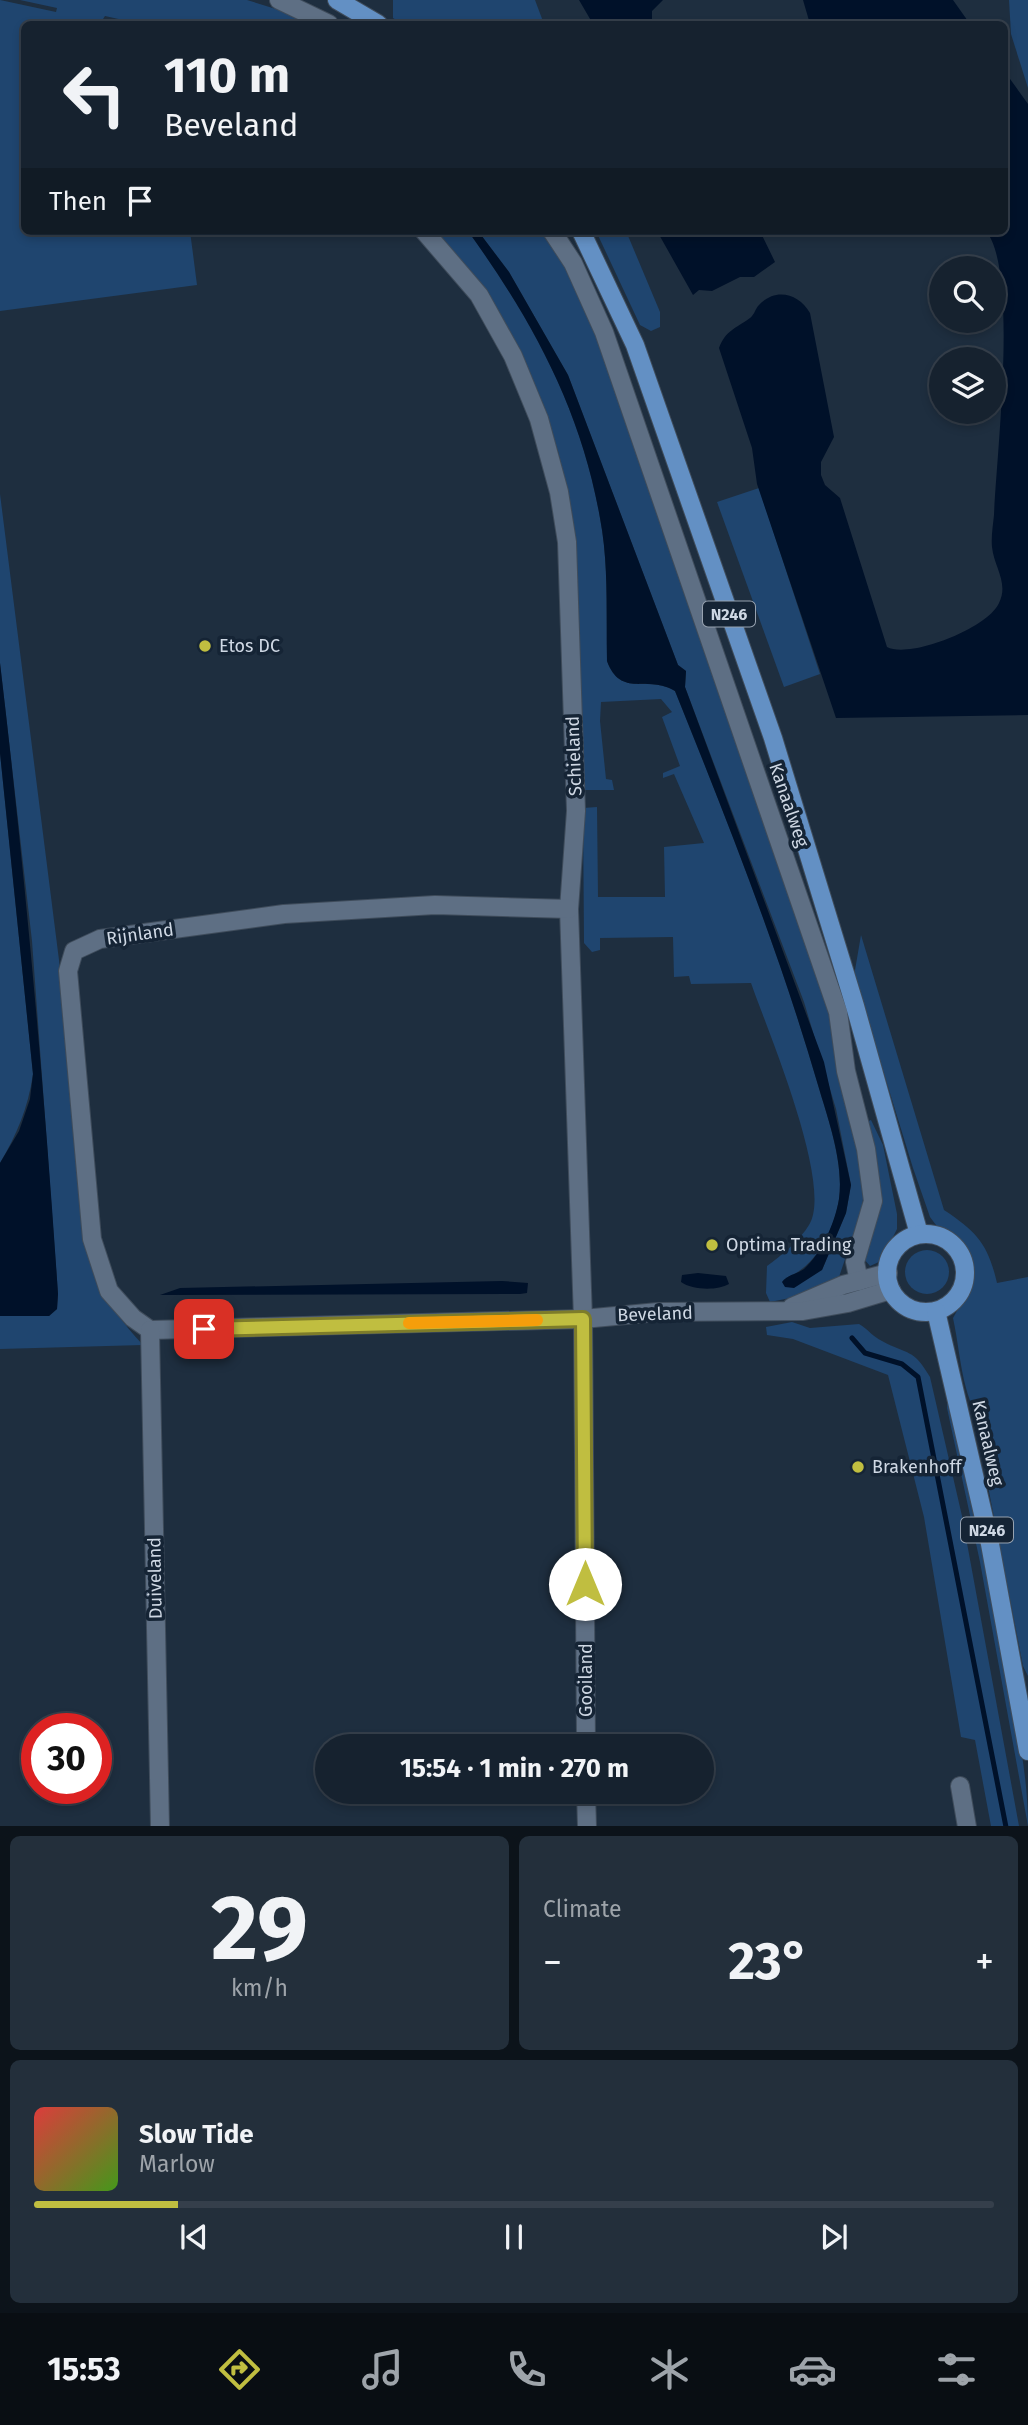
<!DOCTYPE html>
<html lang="en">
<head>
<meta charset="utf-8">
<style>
	body { margin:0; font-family:"Fira Sans",sans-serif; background:#232f3b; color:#f1f3f6; height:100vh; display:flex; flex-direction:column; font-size:26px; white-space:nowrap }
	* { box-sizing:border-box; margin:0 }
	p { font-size:23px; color:#9ea4aa }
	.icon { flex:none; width:38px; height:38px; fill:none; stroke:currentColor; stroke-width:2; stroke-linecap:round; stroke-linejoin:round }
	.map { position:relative; height:1826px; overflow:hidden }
	.drawer { display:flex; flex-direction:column; gap:10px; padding:10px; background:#0c131a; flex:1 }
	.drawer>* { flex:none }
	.hud { position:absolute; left:21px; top:21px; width:987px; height:214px; border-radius:10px; box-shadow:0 4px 10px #0003,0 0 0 2px #353f4b; background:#16222f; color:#f1f3f6; overflow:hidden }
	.tools { position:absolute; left:929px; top:256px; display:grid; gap:14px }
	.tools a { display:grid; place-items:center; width:77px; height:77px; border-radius:50%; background:#16222f; box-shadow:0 4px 10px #0003,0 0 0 2px #353f4b; font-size:35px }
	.speed { position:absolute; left:21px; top:1713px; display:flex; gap:14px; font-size:35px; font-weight:700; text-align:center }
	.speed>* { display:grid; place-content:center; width:91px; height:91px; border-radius:50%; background:#16222f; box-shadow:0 4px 10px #0003,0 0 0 2px #353f4b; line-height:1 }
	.speed .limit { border:10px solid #d22; background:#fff; color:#111 }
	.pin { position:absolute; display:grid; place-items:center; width:60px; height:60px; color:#fff; margin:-30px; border-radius:14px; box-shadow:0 4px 10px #0006 }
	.me { position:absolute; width:77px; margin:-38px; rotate:0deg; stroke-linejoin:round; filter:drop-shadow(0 0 5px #0008) }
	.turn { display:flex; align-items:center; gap:24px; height:147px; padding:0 28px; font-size:32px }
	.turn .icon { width:91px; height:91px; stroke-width:2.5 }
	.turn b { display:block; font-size:49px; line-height:60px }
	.then { display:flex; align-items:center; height:66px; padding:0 28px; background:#0003; gap:14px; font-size:26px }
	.big { font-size:52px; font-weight:700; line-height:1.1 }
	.drawer .widget { flex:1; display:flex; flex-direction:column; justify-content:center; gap:10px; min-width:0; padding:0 24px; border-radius:10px; background:#232f3b }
	.drawer .dial { align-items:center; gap:0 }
	.dial b { font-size:91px; line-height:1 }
	.song { display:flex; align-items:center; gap:21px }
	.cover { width:84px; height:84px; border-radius:10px; background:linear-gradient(135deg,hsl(0 70% 55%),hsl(100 70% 35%)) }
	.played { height:7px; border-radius:4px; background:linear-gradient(90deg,#c0be40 15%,#353f4b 15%) }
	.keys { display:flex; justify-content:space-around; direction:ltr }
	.heat { display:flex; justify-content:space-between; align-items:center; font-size:38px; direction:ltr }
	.drawer .tiles { flex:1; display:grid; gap:10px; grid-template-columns:1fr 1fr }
	.widget:last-child { grid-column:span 2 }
	.trip { position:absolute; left:315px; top:1734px; width:399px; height:70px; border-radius:35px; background:#16222f; box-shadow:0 4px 10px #0003,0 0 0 2px #353f4b; font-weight:700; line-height:70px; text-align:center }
	.tabs { display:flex; height:112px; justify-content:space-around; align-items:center; background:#090e13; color:#9ea4aa }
	.tabs .icon { width:49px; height:49px }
	.tabs .current { color:#c0be40 }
	.tabs b { font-size:32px; color:#f1f3f6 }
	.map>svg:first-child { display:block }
	.green { fill:#1f456f }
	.water { fill:#001129 }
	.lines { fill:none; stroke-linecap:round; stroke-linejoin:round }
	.stream { stroke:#001129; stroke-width:5 }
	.minor-casing { stroke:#3f4c5b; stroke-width:20 }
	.major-casing { stroke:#3f4c5b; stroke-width:20 }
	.minor { stroke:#5e6f84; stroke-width:18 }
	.major { stroke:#6390c4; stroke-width:18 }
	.route-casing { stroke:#7d7c2a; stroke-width:18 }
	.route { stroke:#c0be40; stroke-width:12 }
	.slow { stroke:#f59e0b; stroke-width:12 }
	.poi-dot { fill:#c0be40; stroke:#152435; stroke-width:2.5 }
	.labels { text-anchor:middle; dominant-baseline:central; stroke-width:7; stroke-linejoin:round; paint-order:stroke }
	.shield { fill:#152435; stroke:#97a2b0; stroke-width:2 }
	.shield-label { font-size:16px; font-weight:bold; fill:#cfd8e4 }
	.poi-label { font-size:18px; fill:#cfd8e4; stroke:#152435; text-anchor:start }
	.street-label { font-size:18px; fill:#cfd8e4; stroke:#152435 }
</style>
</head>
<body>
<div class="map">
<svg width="1028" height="1827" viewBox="0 0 1028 1827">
	<rect width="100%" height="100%" fill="#1e2e3f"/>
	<!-- green -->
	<g class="green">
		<polygon points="0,0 56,12 57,8 20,0 247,0 292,14 313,24 141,24 105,16 103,19 114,24 24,24 24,231 190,231 197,285 0,311"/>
		<polygon points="393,0 535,0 544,24 402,24 393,18"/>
		<polygon points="1009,0 1028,0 1028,88 1011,34"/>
		<path d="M 432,231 L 468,231 C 532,320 581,409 600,518 C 609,565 606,614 607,661 C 621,699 648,674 675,691 C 727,820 779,951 818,1085 C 828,1119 844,1163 839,1199 C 834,1230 816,1268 785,1278 L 822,1270 L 846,1213 L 851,1185 L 836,1109 L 804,1002 L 685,687 L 686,671 L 678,665 L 568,375 L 509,272 L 478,231 L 546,231 L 594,319 L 833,1011 L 861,1158 L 864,1193 L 861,1212 L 839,1277 L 795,1297 L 770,1302 L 766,1293 L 767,1266 C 781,1256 800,1240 809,1225 C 834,1186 767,1029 751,983 L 691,984 L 689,976 L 674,977 L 673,937 L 600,938 L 600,950 L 592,952 L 584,943 L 583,808 L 597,807 L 598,897 L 665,897 L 664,847 L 704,843 L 674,774 L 663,778 L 663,773 L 680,766 L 662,717 L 672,712 L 661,699 L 601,702 L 600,721 L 606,779 L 612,780 L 614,790 L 584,790 L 572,512 L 558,451 L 531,381 Z"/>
		<polygon points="596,231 626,231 660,312 660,327 651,331 640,325"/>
		<polygon points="759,488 820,674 784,687 717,502"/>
		<path d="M 0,494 L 59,960 L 85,1247 C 97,1284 116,1317 143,1345 L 0,1349 L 0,1316 L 49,1316 L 57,1309 L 58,1294 L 32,941 L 0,663 Z"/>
		<path d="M 0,753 L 33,1074 C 28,1108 17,1134 0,1163 Z"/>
		<path d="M 861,935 L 944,1210 C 977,1232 988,1244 997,1283 L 1028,1277 L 1028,1676 L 1023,1666 L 986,1476 C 995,1423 977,1430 966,1388 C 960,1366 958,1341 953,1318 L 972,1284 L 973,1268 L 963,1245 L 939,1229 L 930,1217 L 913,1168 L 854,976 Z"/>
		<path d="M 871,1120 L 883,1145 L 897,1214 L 897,1229 L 881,1261 L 870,1266 L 864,1259 C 882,1214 873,1169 866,1122 Z"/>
		<circle cx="927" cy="1272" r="22"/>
		<path d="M 792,1322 L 810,1328 L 859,1324 C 868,1329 873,1337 882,1341 C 908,1355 913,1348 930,1377 L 962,1516 L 1019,1826 L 991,1826 L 975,1740 L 961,1737 L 924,1517 L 888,1375 L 793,1339 L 767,1335 L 766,1327 Z"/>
		<path d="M 948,1396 C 968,1486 989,1577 1006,1668 C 1016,1721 1028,1773 1028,1826 L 980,1562 L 947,1408 Z"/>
	</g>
	<!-- water -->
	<g class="water">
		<polygon points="579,0 663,0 652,11 652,24 593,24"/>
		<polygon points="803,0 953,0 970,24 810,24"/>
		<path d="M 1005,72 L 1028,104 L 1028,715 L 836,718 L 757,484 L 752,448 L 719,348 C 726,330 735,329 750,318 C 755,314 755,309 759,305 C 776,287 799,294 810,313 L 834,437 L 821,462 L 821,475 L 825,485 L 840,498 L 887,647 C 910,659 988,628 999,603 C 1009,583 994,567 992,547 C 991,537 993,525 994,515 C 996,458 1019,271 986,231 L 1004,231 Z"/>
		<path d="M 468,231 L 478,231 L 509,272 L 568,375 L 678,665 L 686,671 L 685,687 L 824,1062 L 851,1185 L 846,1213 L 822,1270 L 794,1288 L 785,1287 L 782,1282 C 787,1275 797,1274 804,1269 C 822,1253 835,1222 839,1199 C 844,1162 828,1119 818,1085 C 779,951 727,820 675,691 C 648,674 621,699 607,661 C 606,614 609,565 600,518 C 581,409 532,320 468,231 Z"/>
		<polygon points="657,231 760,231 775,262 754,277 740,277 712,291 699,290 693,295"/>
		<path d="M 0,663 C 25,873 44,1083 58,1294 L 57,1309 L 49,1316 L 0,1316 L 0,1163 L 19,1131 L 30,1099 L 33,1074 L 0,753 Z"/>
		<path d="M 698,1273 L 726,1276 L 729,1284 C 717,1291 692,1290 681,1282 L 682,1275 Z"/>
		<polygon points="502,1281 528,1283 527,1293 520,1294 160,1295 180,1288"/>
	</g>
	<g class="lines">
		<!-- stream -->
		<polyline class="stream" points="852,1338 865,1353 902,1364 918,1377 1006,1827"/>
		<defs>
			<g id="minor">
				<polyline points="279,0 329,24"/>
				<polyline points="424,231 479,295 513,356 539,419 559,492 567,542 576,811 569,909 583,1319 586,1746"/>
				<polyline points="552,231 573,263 604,332 838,1012 846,1071 866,1149 873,1201 855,1262 859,1281"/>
				<polyline points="792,1307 843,1285 888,1273"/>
				<polyline points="150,1330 133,1318 109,1291 92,1239 68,971 74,951 100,939 284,914 435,905 569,909"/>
				<polyline points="150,1330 583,1319 658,1312 803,1311 848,1303 891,1290"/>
				<polyline points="150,1330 160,1827"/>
				<polyline points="960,1786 967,1827"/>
				<polyline points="586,1792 587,1827"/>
			</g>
			<g id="major">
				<polyline points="337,0 378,24"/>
				<polyline points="581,231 635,345 773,738 855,1006 919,1234"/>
				<circle cx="926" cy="1273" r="39"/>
				<polyline points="936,1311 990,1544 1028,1751"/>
			</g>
		</defs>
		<!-- minor casing -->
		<use href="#minor" class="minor-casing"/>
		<!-- major casing -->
		<use href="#major" class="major-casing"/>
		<!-- minor -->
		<use href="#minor" class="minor"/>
		<!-- major -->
		<use href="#major" class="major"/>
	</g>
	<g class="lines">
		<defs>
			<polyline id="route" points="204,1329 583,1319 585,1584"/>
		</defs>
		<!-- route casing -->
		<use href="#route" class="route-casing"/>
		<!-- route -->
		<use href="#route" class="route"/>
		<!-- slow -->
		<polyline class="slow" points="409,1323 537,1320"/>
	</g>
	<!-- markers -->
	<g class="poi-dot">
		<circle cx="205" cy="646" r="7"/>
		<circle cx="712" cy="1245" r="7"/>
		<circle cx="858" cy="1467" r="7"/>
	</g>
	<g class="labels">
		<!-- shield labels -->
		<g class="shield">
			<rect x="703" y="601.5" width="52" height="25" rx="5"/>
			<rect x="961" y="1517.5" width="52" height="25" rx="5"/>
		</g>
		<g class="shield-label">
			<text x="729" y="614">N246</text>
			<text x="987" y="1530">N246</text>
		</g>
		<!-- poi labels -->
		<g class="poi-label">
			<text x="219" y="646">Etos DC</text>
			<text x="726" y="1245">Optima Trading</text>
			<text x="872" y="1467">Brakenhoff</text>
		</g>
		<!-- street labels -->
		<g class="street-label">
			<text transform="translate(574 756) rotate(-92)">Schieland</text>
			<text transform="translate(789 805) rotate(71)">Kanaalweg</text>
			<text transform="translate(140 934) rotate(-8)">Rijnland</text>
			<text transform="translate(655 1314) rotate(-2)">Beveland</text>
			<text transform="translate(988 1443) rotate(77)">Kanaalweg</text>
			<text transform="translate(155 1578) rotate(-91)">Duiveland</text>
			<text transform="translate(586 1680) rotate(-90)">Gooiland</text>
		</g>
	</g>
</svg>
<div class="tools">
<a><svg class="icon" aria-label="search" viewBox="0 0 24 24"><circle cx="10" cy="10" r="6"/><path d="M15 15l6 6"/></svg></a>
<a><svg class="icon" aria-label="layers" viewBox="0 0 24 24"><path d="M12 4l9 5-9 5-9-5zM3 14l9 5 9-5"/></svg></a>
</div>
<div class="speed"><div class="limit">30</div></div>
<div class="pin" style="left:204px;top:1329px;background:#d93025"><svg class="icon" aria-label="arrive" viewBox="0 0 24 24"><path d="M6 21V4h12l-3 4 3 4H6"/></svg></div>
<svg class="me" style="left:585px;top:1584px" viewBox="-20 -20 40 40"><circle r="19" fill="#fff"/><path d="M0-13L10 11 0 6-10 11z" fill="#c0be40"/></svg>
<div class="trip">15:54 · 1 min · 270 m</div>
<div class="hud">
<div class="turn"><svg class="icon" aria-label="left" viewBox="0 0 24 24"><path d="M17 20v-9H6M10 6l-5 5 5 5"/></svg><div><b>110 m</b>Beveland</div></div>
<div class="then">Then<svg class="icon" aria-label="arrive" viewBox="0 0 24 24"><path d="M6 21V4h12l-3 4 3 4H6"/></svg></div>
</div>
</div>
<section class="drawer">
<div class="tiles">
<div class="widget dial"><b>29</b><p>km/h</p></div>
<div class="widget"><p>Climate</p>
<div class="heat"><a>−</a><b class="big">23°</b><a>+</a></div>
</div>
<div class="widget">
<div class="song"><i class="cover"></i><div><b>Slow Tide</b><p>Marlow</p></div></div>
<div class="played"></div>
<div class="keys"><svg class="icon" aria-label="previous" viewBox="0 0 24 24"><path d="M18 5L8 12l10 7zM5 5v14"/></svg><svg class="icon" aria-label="pause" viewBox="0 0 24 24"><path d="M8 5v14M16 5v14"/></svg><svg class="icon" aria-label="next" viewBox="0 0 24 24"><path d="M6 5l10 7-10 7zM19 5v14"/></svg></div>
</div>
</div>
</section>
<nav class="tabs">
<b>15:53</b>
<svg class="icon current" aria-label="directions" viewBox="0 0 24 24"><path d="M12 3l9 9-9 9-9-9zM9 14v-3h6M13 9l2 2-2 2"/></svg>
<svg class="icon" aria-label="music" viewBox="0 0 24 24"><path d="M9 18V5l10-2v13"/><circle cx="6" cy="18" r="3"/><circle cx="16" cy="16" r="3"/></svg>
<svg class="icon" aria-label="phone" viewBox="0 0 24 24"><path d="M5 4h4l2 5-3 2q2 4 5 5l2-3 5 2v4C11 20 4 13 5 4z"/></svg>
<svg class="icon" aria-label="climate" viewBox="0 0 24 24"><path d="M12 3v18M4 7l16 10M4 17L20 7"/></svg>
<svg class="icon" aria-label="car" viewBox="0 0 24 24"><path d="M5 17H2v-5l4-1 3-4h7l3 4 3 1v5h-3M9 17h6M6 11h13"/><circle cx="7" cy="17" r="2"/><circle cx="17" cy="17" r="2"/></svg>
<svg class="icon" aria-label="filters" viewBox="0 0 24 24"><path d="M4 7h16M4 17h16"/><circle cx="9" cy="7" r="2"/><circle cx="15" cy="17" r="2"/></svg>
</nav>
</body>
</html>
